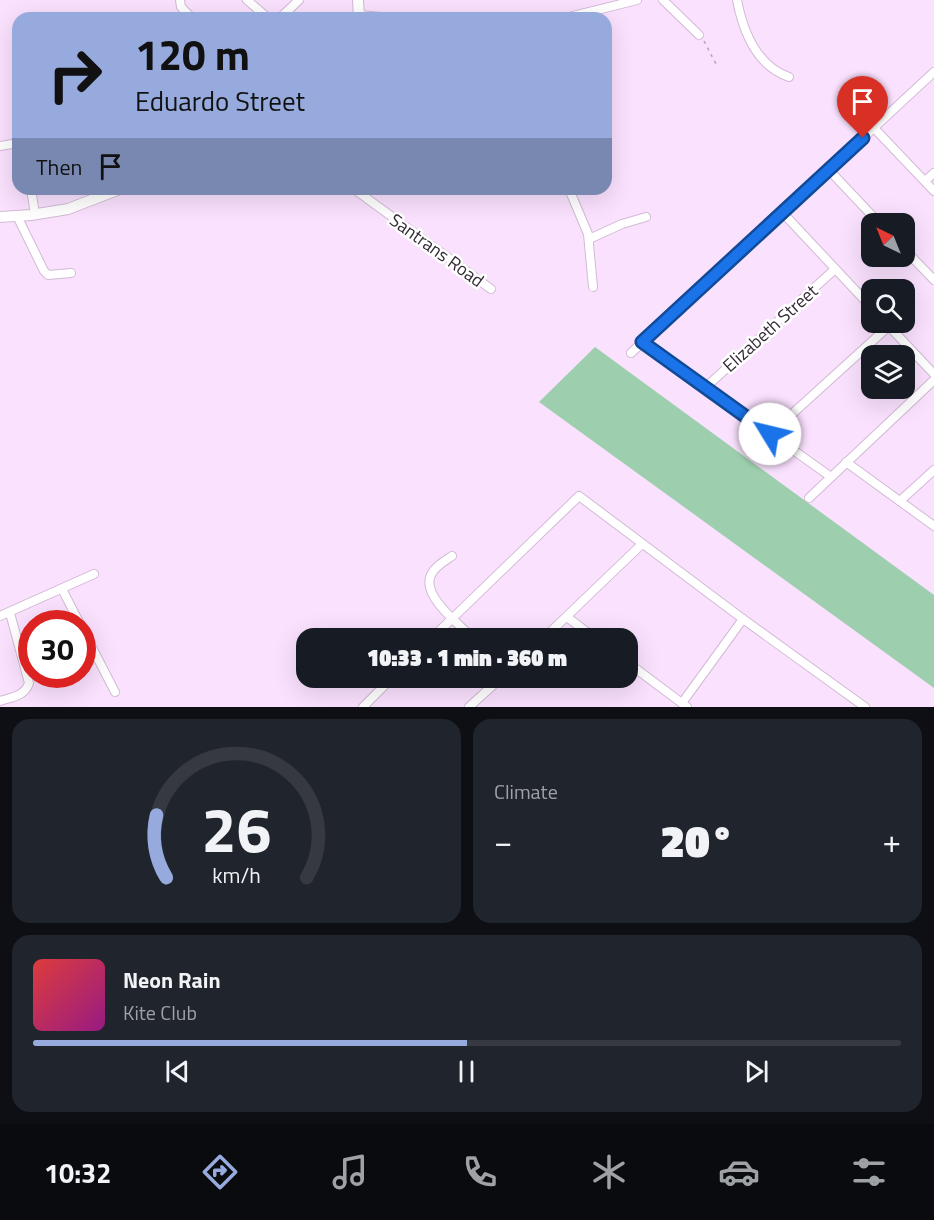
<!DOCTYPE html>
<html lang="en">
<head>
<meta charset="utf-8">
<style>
	body { margin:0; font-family:"Titillium Web",sans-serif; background:#20242c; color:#f1f3f6; height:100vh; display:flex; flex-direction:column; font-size:22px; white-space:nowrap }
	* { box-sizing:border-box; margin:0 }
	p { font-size:20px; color:#9ea1a6 }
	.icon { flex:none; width:33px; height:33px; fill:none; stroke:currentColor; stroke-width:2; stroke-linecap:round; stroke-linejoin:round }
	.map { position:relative; height:707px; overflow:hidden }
	.panel { display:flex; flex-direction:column; gap:12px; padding:12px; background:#0d0f14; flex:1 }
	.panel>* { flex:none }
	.hud { position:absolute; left:12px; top:12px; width:600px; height:183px; border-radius:18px; box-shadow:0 6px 24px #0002; background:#96aadd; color:#111; overflow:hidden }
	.needle { width:39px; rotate:317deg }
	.buttons { position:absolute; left:861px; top:213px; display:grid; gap:12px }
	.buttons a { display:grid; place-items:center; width:54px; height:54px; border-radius:12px; background:#171b24; box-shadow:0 6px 24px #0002; font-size:30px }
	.speed { position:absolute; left:18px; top:610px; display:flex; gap:12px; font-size:30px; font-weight:700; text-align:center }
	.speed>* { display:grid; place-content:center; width:78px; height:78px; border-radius:50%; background:#171b24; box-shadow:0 6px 24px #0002; line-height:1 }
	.speed .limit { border:9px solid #d22; background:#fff; color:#111 }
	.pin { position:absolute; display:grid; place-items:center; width:51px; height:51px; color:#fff; margin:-62px -26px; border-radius:50% 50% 50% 0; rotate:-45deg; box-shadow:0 0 6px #0007 }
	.pin .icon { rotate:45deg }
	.me { position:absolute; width:66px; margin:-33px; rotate:306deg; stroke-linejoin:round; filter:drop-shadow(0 0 4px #0008) }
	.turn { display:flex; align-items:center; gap:21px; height:126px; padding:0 24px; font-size:27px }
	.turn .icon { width:78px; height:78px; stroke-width:2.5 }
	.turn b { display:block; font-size:42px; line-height:51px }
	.then { display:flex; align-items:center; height:57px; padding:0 24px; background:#0003; gap:12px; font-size:22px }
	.big { font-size:45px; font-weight:800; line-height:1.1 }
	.panel .widget { flex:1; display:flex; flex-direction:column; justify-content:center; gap:9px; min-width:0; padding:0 21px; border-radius:18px; background:#20242c }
	.panel .dial { align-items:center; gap:0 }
	.dial svg { height:156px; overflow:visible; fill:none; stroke:#363941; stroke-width:7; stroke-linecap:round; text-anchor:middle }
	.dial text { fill:#f1f3f6; stroke:none }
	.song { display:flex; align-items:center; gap:18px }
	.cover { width:72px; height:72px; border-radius:9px; background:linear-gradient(135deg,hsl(0 70% 55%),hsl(310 70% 35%)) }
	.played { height:6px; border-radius:3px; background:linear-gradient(90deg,#96aadd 50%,#363941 50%) }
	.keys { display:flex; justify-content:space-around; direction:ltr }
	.heat { display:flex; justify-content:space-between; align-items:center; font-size:33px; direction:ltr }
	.panel .tiles { flex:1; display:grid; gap:12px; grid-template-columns:1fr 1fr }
	.widget:last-child { grid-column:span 2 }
	.trip { position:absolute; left:296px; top:628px; width:342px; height:60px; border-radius:18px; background:#171b24; box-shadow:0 6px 24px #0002; font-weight:800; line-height:60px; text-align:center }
	.dock { display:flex; height:96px; justify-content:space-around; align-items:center; background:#090b0e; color:#9ea1a6 }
	.dock .icon { width:42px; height:42px }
	.dock .active { color:#96aadd }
	.dock b { font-size:27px; color:#f1f3f6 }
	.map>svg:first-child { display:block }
	.green { fill:#9dcfae }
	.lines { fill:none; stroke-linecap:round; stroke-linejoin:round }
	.minor-casing { stroke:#d2b9d5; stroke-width:10 }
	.major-casing { stroke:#d2b9d5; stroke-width:12 }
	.path { stroke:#b6a3ba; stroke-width:1.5; stroke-dasharray:3 4.5; stroke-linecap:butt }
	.minor { stroke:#fff; stroke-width:8 }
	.major { stroke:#fff; stroke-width:10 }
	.route-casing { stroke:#114b97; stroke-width:15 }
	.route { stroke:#1a73e8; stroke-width:10 }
	.labels { text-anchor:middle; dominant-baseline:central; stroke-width:5; stroke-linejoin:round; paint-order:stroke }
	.street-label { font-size:18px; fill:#332a35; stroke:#fff }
</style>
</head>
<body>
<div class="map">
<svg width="934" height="707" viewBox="0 0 934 707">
	<rect width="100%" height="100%" fill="#fae1fe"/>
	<!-- green -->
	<polygon class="green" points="595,347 934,595 934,688 539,402"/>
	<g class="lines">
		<defs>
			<g id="minor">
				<polyline points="180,0 181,7 192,18"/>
				<polyline points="247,0 268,18"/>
				<polyline points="663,0 699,35"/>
				<path d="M 737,0 C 743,31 757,66 789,77"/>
				<polyline points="359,15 393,18"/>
				<polyline points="280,18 299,0"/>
				<polyline points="565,18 637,0"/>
				<polyline points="874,128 934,191"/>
				<polyline points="0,146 18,143"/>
				<polyline points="829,170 880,224"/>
				<polyline points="925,181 934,173"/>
				<polyline points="31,189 35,214"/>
				<polyline points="354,189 491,289"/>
				<polyline points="569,189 588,234 593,287"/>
				<polyline points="782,212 872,308"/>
				<polyline points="17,216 44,271 48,275 71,273"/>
				<polyline points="589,239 622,224 646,217"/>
				<polyline points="904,249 934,280"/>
				<polyline points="885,322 934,374"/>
				<polyline points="642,342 831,477"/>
				<polyline points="631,353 934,72"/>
				<polyline points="706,387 835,269"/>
				<polyline points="770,434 889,326"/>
				<polyline points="846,462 934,526"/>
				<polyline points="809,498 934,380"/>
				<polyline points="900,501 934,470"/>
				<path d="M 452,556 C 445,561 435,566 431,575 C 421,596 460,625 474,639"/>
				<polyline points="62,589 80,624"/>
				<polyline points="0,616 94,574"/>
				<polyline points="567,617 596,639"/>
				<polyline points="82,628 115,692"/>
				<polyline points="431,639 579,496 743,619 865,707"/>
				<polyline points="543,639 642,544"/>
				<polyline points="627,662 687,707"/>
				<path d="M 0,701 C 12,697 25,696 29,683 L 10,613"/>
				<polyline points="682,703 743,619"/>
				<polyline points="363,707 392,678"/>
				<polyline points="469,707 501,678"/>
			</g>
			<g id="major">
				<polyline points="358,0 359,18"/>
				<polyline points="0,217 31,215 68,209 120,189"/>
			</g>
		</defs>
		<!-- minor casing -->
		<use href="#minor" class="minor-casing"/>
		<!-- major casing -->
		<use href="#major" class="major-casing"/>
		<!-- path -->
		<polyline class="path" points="704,41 716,64"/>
		<!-- minor -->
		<use href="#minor" class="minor"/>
		<!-- major -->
		<use href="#major" class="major"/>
	</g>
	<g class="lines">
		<defs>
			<polyline id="route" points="770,434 642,342 863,138"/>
		</defs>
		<!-- route casing -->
		<use href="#route" class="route-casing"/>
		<!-- route -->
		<use href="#route" class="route"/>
	</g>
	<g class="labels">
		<!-- street labels -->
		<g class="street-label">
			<text transform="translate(437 250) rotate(36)">Santrans Road</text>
			<text transform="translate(770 328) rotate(-42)">Elizabeth Street</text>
		</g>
	</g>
</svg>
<div class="buttons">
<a><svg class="needle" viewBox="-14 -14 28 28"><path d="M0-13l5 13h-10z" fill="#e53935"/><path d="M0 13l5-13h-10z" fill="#9ea1a6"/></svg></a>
<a><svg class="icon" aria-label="search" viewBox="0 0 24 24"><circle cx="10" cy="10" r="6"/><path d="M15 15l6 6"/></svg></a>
<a><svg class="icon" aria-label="layers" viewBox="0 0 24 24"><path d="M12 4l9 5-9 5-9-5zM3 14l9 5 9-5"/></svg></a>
</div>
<div class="speed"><div class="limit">30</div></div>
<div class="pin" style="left:863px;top:138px;background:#d93025"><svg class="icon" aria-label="arrive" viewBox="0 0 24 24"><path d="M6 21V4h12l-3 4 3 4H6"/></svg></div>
<svg class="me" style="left:770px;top:434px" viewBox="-20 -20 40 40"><circle r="19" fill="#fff"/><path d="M0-13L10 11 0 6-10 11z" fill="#1a73e8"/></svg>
<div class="trip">10:33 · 1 min · 360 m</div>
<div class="hud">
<div class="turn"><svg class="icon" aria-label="right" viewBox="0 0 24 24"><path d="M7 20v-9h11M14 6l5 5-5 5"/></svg><div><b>120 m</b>Eduardo Street</div></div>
<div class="then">Then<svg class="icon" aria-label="arrive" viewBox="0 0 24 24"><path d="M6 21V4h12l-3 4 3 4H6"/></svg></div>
</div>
</div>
<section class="panel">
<div class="tiles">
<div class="widget dial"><svg viewBox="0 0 100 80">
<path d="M14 69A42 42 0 1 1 86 69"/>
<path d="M14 69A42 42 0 0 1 9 37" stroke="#96aadd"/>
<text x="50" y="56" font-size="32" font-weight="700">26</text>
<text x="50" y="72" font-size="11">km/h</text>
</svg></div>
<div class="widget"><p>Climate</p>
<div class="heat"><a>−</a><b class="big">20°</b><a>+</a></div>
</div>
<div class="widget">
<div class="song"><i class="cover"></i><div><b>Neon Rain</b><p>Kite Club</p></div></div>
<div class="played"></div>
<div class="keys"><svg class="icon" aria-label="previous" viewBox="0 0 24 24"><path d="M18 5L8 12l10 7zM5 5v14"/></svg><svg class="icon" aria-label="pause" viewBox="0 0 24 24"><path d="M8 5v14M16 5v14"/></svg><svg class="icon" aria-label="next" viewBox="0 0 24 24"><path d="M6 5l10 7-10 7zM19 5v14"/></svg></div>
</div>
</div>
</section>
<nav class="dock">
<b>10:32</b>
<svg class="icon active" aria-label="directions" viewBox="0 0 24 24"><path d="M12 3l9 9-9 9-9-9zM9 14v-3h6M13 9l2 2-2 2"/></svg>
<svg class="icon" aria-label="music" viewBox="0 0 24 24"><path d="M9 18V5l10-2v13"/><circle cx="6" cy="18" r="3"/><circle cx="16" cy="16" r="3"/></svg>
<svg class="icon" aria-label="phone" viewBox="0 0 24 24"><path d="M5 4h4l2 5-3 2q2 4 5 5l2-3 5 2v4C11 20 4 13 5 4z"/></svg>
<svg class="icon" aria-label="climate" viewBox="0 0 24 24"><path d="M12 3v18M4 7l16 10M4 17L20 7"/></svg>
<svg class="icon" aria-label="car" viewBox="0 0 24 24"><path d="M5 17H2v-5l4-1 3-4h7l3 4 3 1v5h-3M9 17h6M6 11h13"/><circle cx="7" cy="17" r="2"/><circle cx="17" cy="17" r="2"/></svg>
<svg class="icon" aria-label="filters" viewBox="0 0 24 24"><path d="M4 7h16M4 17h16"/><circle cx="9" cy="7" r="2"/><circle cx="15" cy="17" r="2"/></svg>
</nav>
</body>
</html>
